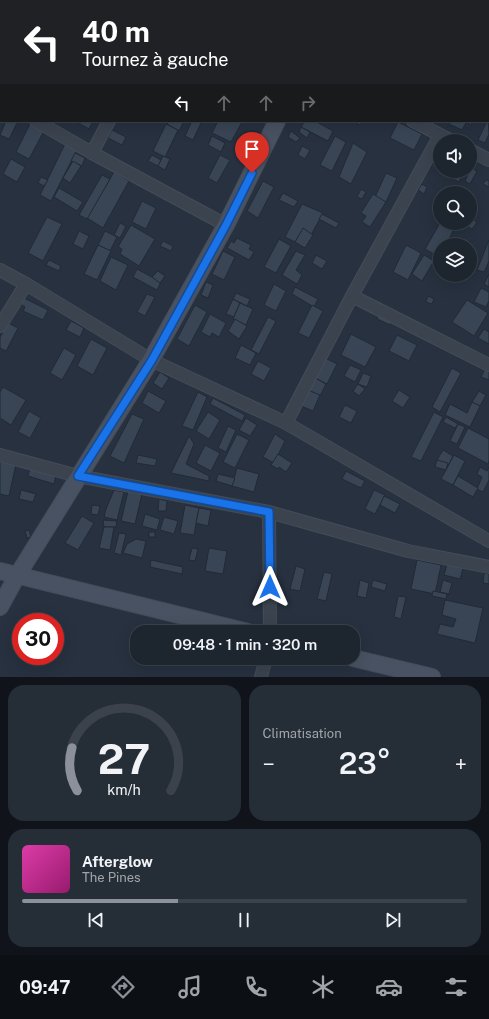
<!DOCTYPE html>
<html lang="fr">
<head>
<meta charset="utf-8">
<style>
	body { margin:0; font-family:"Public Sans",sans-serif; background:#252d37; color:#f1f3f6; height:100vh; display:flex; flex-direction:column; font-size:15px; white-space:nowrap }
	* { box-sizing:border-box; margin:0 }
	p { font-size:13px; color:#a0a5aa }
	.icon { flex:none; width:22px; height:22px; fill:none; stroke:currentColor; stroke-width:2; stroke-linecap:round; stroke-linejoin:round }
	.map { position:relative; height:677px; overflow:hidden }
	.side { display:flex; flex-direction:column; gap:8px; padding:8px; background:#10141a; flex:1 }
	.side>* { flex:none }
	.guide { position:absolute; left:0px; top:0px; width:489px; height:122px; box-shadow:0 4px 16px #0002,0 0 0 1px #3b424b; background:#202124; color:#fff; overflow:hidden }
	.buttons { position:absolute; left:433px; top:134px; display:grid; gap:8px }
	.buttons a { display:grid; place-items:center; width:44px; height:44px; border-radius:50%; background:#1d252f; box-shadow:0 4px 16px #0002,0 0 0 1px #3b424b; font-size:20px }
	.speed { position:absolute; left:12px; top:613px; display:flex; gap:8px; font-size:20px; font-weight:700; text-align:center }
	.speed>* { display:grid; place-content:center; width:52px; height:52px; border-radius:50%; background:#1d252f; box-shadow:0 4px 16px #0002,0 0 0 1px #3b424b; line-height:1 }
	.speed .limit { border:6px solid #d22; background:#fff; color:#111 }
	.pin { position:absolute; display:grid; place-items:center; width:34px; height:34px; color:#fff; margin:-41px -17px; border-radius:50% 50% 50% 0; rotate:-45deg; box-shadow:0 0 4px #0007 }
	.pin .icon { rotate:45deg }
	.me { position:absolute; width:44px; margin:-22px; rotate:0deg; stroke-linejoin:round; filter:drop-shadow(0 0 3px #0008) }
	.turn { display:flex; align-items:center; gap:14px; height:84px; padding:0 16px; font-size:18px }
	.turn .icon { width:52px; height:52px; stroke-width:2.5 }
	.turn b { display:block; font-size:28px; line-height:34px }
	.lanes { display:flex; align-items:center; height:38px; padding:0 16px; background:#0003; justify-content:center; gap:20px; direction:ltr }
	.lanes .off { opacity:.35 }
	.big { font-size:30px; font-weight:600; line-height:1.1 }
	.side .tile { flex:1; display:flex; flex-direction:column; justify-content:center; gap:6px; min-width:0; padding:0 14px; border-radius:16px; background:#252d37 }
	.side .dial { align-items:center; gap:0 }
	.dial svg { height:104px; overflow:visible; fill:none; stroke:#3b424b; stroke-width:7; stroke-linecap:round; text-anchor:middle }
	.dial text { fill:#f1f3f6; stroke:none }
	.song { display:flex; align-items:center; gap:12px }
	.cover { width:48px; height:48px; border-radius:6px; background:linear-gradient(135deg,hsl(320 70% 55%),hsl(320 70% 35%)) }
	.played { height:4px; border-radius:2px; background:linear-gradient(90deg,#8c9099 35%,#3b424b 35%) }
	.keys { display:flex; justify-content:space-around; direction:ltr }
	.heat { display:flex; justify-content:space-between; align-items:center; font-size:22px; direction:ltr }
	.side .tiles { flex:1; display:grid; gap:8px; grid-template-columns:1fr 1fr }
	.tile:last-child { grid-column:span 2 }
	.trip { position:absolute; left:130px; top:625px; width:230px; height:40px; border-radius:16px; background:#1d252f; box-shadow:0 4px 16px #0002,0 0 0 1px #3b424b; font-weight:600; line-height:40px; text-align:center }
	.dock { display:flex; height:64px; justify-content:space-around; align-items:center; background:#0c0f13; color:#a0a5aa }
	.dock .icon { width:28px; height:28px }
	.dock .on { color:#8c9099 }
	.dock b { font-size:18px; color:#f1f3f6 }
	.map>svg:first-child { display:block }
	.building { fill:#394555; stroke:#212a37 }
	.lines { fill:none; stroke-linecap:round; stroke-linejoin:round }
	.street-casing { stroke:#444c59; stroke-width:14 }
	.secondary-casing { stroke:#444c59; stroke-width:18 }
	.street { stroke:#3b434f; stroke-width:12 }
	.secondary { stroke:#495262; stroke-width:16 }
	.route-casing { stroke:#114b97; stroke-width:10 }
	.route { stroke:#1a73e8; stroke-width:7 }
</style>
</head>
<body>
<div class="map">
<svg width="489" height="677" viewBox="0 0 489 677">
	<rect width="100%" height="100%" fill="#27313f"/>
	<!-- building -->
	<g class="building">
		<polygon points="0,0 17,0 1,1 1,10"/>
		<polygon points="82,0 100,0 82,1"/>
		<polygon points="298,0 318,0 297,1"/>
		<polygon points="444,0 469,0 470,1 446,1"/>
		<polygon points="488,119 489,134 485,143 478,140"/>
		<polygon points="6,121 18,121 9,139 0,135"/>
		<polygon points="75,121 93,121 89,129"/>
		<polygon points="169,121 184,121 179,131 167,124"/>
		<polygon points="192,121 202,121 193,140 185,136"/>
		<polygon points="218,121 239,121 242,122 231,142 212,133"/>
		<polygon points="305,121 315,121 333,131 328,141 301,127"/>
		<polygon points="354,121 363,121 360,125"/>
		<polygon points="451,121 467,121 462,130 449,124"/>
		<polygon points="466,121 473,121 471,125 466,122"/>
		<polygon points="398,122 422,134 414,150 390,138"/>
		<polygon points="30,124 44,131 29,159 16,152"/>
		<polygon points="166,124 178,130 165,157 153,151"/>
		<polygon points="301,127 310,132 307,138 299,132"/>
		<polygon points="112,130 126,137 122,145 108,138"/>
		<polygon points="291,131 300,138 296,142 288,137"/>
		<polygon points="212,136 225,143 221,152 208,145"/>
		<polygon points="335,136 346,142 332,171 320,165"/>
		<polygon points="353,143 367,152 351,184 339,177"/>
		<polygon points="65,144 77,150 51,201 40,195"/>
		<polygon points="302,146 310,150 305,159 298,155"/>
		<polygon points="75,153 85,158 82,166 71,161"/>
		<polygon points="152,155 161,160 158,166 148,161"/>
		<polygon points="220,155 230,160 217,183 208,178"/>
		<polygon points="163,156 170,159 165,170 158,166"/>
		<polygon points="11,159 25,167 17,182 3,174"/>
		<polygon points="73,161 81,166 70,183 63,178"/>
		<polygon points="440,162 440,171 465,171 459,182 436,170"/>
		<polygon points="471,168 477,171 470,184 465,181"/>
		<polygon points="114,172 129,181 103,228 87,218"/>
		<polygon points="386,173 397,178 386,202 375,197"/>
		<polygon points="102,175 110,179 87,219 79,215"/>
		<polygon points="41,177 48,180 44,186 38,183"/>
		<polygon points="486,180 489,181 489,187 483,184"/>
		<polygon points="263,181 274,187 258,218 247,211"/>
		<polygon points="422,184 427,187 424,194 418,190"/>
		<polygon points="59,188 83,202 77,211 54,197"/>
		<polygon points="361,189 366,192 362,199 357,197"/>
		<polygon points="283,193 298,201 294,207 279,200"/>
		<polygon points="373,194 386,202 370,227 362,222 366,216 361,213"/>
		<polygon points="142,201 156,208 146,229 132,222"/>
		<polygon points="302,204 323,213 311,235 303,230 295,242 285,237"/>
		<polygon points="322,214 339,223 336,228 319,219"/>
		<polygon points="47,217 62,224 43,261 28,253"/>
		<polygon points="472,219 477,222 472,229 467,226"/>
		<polygon points="120,223 126,226 120,238 114,235"/>
		<polygon points="440,223 452,223 456,225 446,245 440,245 439,257 425,249"/>
		<polygon points="131,225 155,239 139,266 120,254 122,249 118,247"/>
		<polygon points="303,228 313,235 305,248 295,242"/>
		<polygon points="79,231 89,236 83,249 73,244"/>
		<polygon points="105,231 117,237 110,251 98,245"/>
		<polygon points="237,238 251,245 249,249 254,252 249,260 227,248 231,241 234,243"/>
		<polygon points="279,239 291,246 276,273 264,267"/>
		<polygon points="489,240 489,261 484,272 477,270"/>
		<polygon points="163,241 173,246 171,251 160,246"/>
		<polygon points="98,245 111,251 97,280 84,274"/>
		<polygon points="406,245 421,253 408,280 393,272"/>
		<polygon points="223,251 235,257 224,280 212,274"/>
		<polygon points="296,251 305,255 296,270 302,275 297,284 282,275"/>
		<polygon points="316,255 327,261 322,269 312,263"/>
		<polygon points="424,255 434,261 422,281 412,274"/>
		<polygon points="111,257 128,265 116,290 100,281"/>
		<polygon points="49,260 61,266 59,271 46,265"/>
		<polygon points="137,269 161,282 157,290 133,277"/>
		<polygon points="158,271 165,276 160,283 152,277"/>
		<polygon points="489,274 489,287 484,284"/>
		<polygon points="206,282 213,285 208,298 201,295"/>
		<polygon points="274,284 286,291 276,311 264,305"/>
		<polygon points="295,287 318,299 314,307 292,294"/>
		<polygon points="481,288 489,292 489,301 486,307 474,302"/>
		<polygon points="236,293 250,299 247,306 233,299"/>
		<polygon points="147,294 155,297 145,316 137,312"/>
		<polygon points="428,296 434,299 432,304 426,302"/>
		<polygon points="22,297 48,310 43,320 23,311 25,307 19,303"/>
		<polygon points="233,299 240,303 234,317 226,314"/>
		<polygon points="467,300 488,313 474,336 452,322"/>
		<polygon points="240,303 253,309 246,325 233,319"/>
		<polygon points="195,305 207,312 189,346 177,339"/>
		<polygon points="312,305 323,311 309,338 298,333"/>
		<polygon points="379,313 392,319 390,325 377,319"/>
		<polygon points="210,314 226,323 219,337 212,333 210,337 201,332"/>
		<polygon points="268,317 276,321 259,354 251,350"/>
		<polygon points="235,319 247,326 239,339 228,331"/>
		<polygon points="71,321 84,328 80,337 66,330"/>
		<polygon points="8,323 18,328 6,351 0,348 0,337"/>
		<polygon points="484,329 489,332 489,344 478,338"/>
		<polygon points="351,334 376,347 365,367 341,355"/>
		<polygon points="397,335 417,345 409,361 389,351"/>
		<polygon points="91,339 107,348 93,375 77,366"/>
		<polygon points="241,345 256,353 250,365 235,358"/>
		<polygon points="64,348 76,355 62,380 50,373"/>
		<polygon points="325,358 337,364 327,384 315,378"/>
		<polygon points="258,361 271,368 264,381 251,374"/>
		<polygon points="350,365 361,370 355,382 344,376"/>
		<polygon points="452,368 461,373 440,412 432,407"/>
		<polygon points="485,369 489,371 489,380 481,377"/>
		<polygon points="160,372 169,378 162,389 153,383"/>
		<polygon points="363,373 371,376 367,387 358,384"/>
		<polygon points="315,378 326,384 320,396 308,390"/>
		<polygon points="358,384 365,389 359,396 353,391"/>
		<polygon points="3,387 26,400 11,425 0,418 0,392"/>
		<polygon points="308,390 320,395 313,411 301,406"/>
		<polygon points="399,390 410,397 403,408 392,401"/>
		<polygon points="148,391 166,401 159,413 142,403"/>
		<polygon points="479,391 486,395 480,406 472,402"/>
		<polygon points="198,392 207,397 193,430 182,426"/>
		<polygon points="213,398 245,415 242,421 210,404"/>
		<polygon points="472,402 480,406 470,427 445,415 450,404 467,413"/>
		<polygon points="345,405 357,411 351,423 339,417"/>
		<polygon points="29,411 41,418 30,438 18,432"/>
		<polygon points="208,412 220,420 209,439 196,431"/>
		<polygon points="434,412 443,417 421,461 411,457"/>
		<polygon points="132,414 144,419 124,463 110,456"/>
		<polygon points="446,417 458,424 455,428 443,422"/>
		<polygon points="246,418 257,425 250,436 239,430"/>
		<polygon points="458,424 465,427 457,444 450,441"/>
		<polygon points="228,426 236,430 226,452 218,448"/>
		<polygon points="468,428 489,439 489,461 488,464 458,448"/>
		<polygon points="237,434 249,440 235,468 223,462"/>
		<polygon points="275,434 285,441 274,463 263,457"/>
		<polygon points="189,436 194,444 186,464 209,476 209,481 171,473"/>
		<polygon points="205,445 220,453 211,471 196,463"/>
		<polygon points="443,450 453,456 448,466 437,460"/>
		<polygon points="278,454 292,463 286,472 279,467 278,469 271,465"/>
		<polygon points="138,455 157,459 155,466 136,463"/>
		<polygon points="454,455 465,461 453,485 441,479"/>
		<polygon points="0,460 16,464 9,496 0,494"/>
		<polygon points="437,460 448,463 446,470 435,467"/>
		<polygon points="480,467 487,471 489,467 489,480 483,492 477,489 482,477 477,474"/>
		<polygon points="30,468 56,474 54,484 28,476"/>
		<polygon points="237,468 259,474 254,492 232,486"/>
		<polygon points="346,471 365,481 361,488 342,479"/>
		<polygon points="218,474 235,478 232,486 216,481"/>
		<polygon points="458,476 478,488 473,497 453,485"/>
		<polygon points="21,490 36,494 33,502 19,499"/>
		<polygon points="114,490 124,492 117,520 104,517 106,509"/>
		<polygon points="374,490 385,495 375,514 365,509"/>
		<polygon points="128,491 142,494 135,524 121,521"/>
		<polygon points="384,496 400,504 395,513 380,505"/>
		<polygon points="159,499 167,501 166,511 158,511"/>
		<polygon points="92,505 100,506 98,515 91,514"/>
		<polygon points="185,505 199,508 194,535 180,533"/>
		<polygon points="199,508 211,510 208,526 196,523"/>
		<polygon points="145,514 160,519 157,530 142,526"/>
		<polygon points="82,516 94,523 78,550 65,543"/>
		<polygon points="164,517 178,521 174,534 160,530"/>
		<polygon points="103,520 116,521 117,520 116,527 104,527"/>
		<polygon points="104,527 114,527 110,550 99,548"/>
		<polygon points="29,530 31,537 27,538 25,531"/>
		<rect x="149" y="532" width="6" height="5"/>
		<polygon points="119,533 126,534 121,555 114,553"/>
		<polygon points="136,539 146,541 142,558 123,553 127,544"/>
		<polygon points="192,548 198,549 195,561 189,560"/>
		<polygon points="209,548 227,551 223,574 205,571"/>
		<polygon points="151,560 183,567 182,574 150,567"/>
		<polygon points="417,560 441,565 435,594 411,589"/>
		<polygon points="448,561 464,565 460,579 444,575"/>
		<polygon points="296,566 305,569 300,591 290,589"/>
		<polygon points="324,572 332,574 326,601 317,599"/>
		<polygon points="484,573 489,574 489,584 483,583"/>
		<polygon points="360,580 369,583 366,598 357,596"/>
		<polygon points="373,580 387,584 385,591 371,587"/>
		<polygon points="443,580 452,583 449,594 440,592"/>
		<polygon points="433,591 447,594 446,599 432,596"/>
		<polygon points="398,596 406,597 401,619 394,617"/>
		<polygon points="445,600 483,608 475,643 437,634 440,624 453,627 456,619 442,615"/>
	</g>
	<g class="lines">
		<defs>
			<g id="street">
				<polyline points="172,1 173,0"/>
				<polyline points="0,100 1,101"/>
				<polyline points="36,121 92,153 226,225"/>
				<polyline points="413,121 452,141"/>
				<polyline points="470,150 489,160"/>
				<polyline points="92,153 109,121"/>
				<polyline points="0,270 26,284 151,360 286,423 489,541"/>
				<polyline points="352,296 489,365"/>
				<polyline points="0,326 26,284"/>
				<polyline points="286,423 352,296 440,135"/>
				<polyline points="0,455 78,476 269,512 408,551 489,567"/>
				<polyline points="269,512 270,632"/>
				<polyline points="261,677 266,658"/>
			</g>
			<g id="secondary">
				<polyline points="337,1 337,0"/>
				<polyline points="0,571 248,632"/>
				<polyline points="0,607 17,576 151,360 226,225 277,121"/>
				<polyline points="353,658 432,677"/>
			</g>
		</defs>
		<!-- street casing -->
		<use href="#street" class="street-casing"/>
		<!-- secondary casing -->
		<use href="#secondary" class="secondary-casing"/>
		<!-- street -->
		<use href="#street" class="street"/>
		<!-- secondary -->
		<use href="#secondary" class="secondary"/>
	</g>
	<g class="lines">
		<defs>
			<polyline id="route" points="252,173 226,225 152,360 78,476 269,512 270,587"/>
		</defs>
		<!-- route casing -->
		<use href="#route" class="route-casing"/>
		<!-- route -->
		<use href="#route" class="route"/>
	</g>
</svg>
<div class="buttons">
<a><svg class="icon" aria-label="sound" viewBox="0 0 24 24"><path d="M4 9h4l5-4v14l-5-4H4zM17 9q2 3 0 6"/></svg></a>
<a><svg class="icon" aria-label="search" viewBox="0 0 24 24"><circle cx="10" cy="10" r="6"/><path d="M15 15l6 6"/></svg></a>
<a><svg class="icon" aria-label="layers" viewBox="0 0 24 24"><path d="M12 4l9 5-9 5-9-5zM3 14l9 5 9-5"/></svg></a>
</div>
<div class="speed"><div class="limit">30</div></div>
<div class="pin" style="left:252px;top:173px;background:#d93025"><svg class="icon" aria-label="arrive" viewBox="0 0 24 24"><path d="M6 21V4h12l-3 4 3 4H6"/></svg></div>
<svg class="me" style="left:270px;top:587px" viewBox="-20 -20 40 40"><path d="M0-17L14 15 0 8-14 15z" fill="#1a73e8" stroke="#fff" stroke-width="4"/></svg>
<div class="trip">09:48 · 1 min · 320 m</div>
<div class="guide">
<div class="turn"><svg class="icon" aria-label="left" viewBox="0 0 24 24"><path d="M17 20v-9H6M10 6l-5 5 5 5"/></svg><div><b>40 m</b>Tournez à gauche</div></div>
<div class="lanes"><svg class="icon" aria-label="left" viewBox="0 0 24 24"><path d="M17 20v-9H6M10 6l-5 5 5 5"/></svg><svg class="icon off" aria-label="ahead" viewBox="0 0 24 24"><path d="M12 20V5M6 11l6-6 6 6"/></svg><svg class="icon off" aria-label="ahead" viewBox="0 0 24 24"><path d="M12 20V5M6 11l6-6 6 6"/></svg><svg class="icon off" aria-label="right" viewBox="0 0 24 24"><path d="M7 20v-9h11M14 6l5 5-5 5"/></svg></div>
</div>
</div>
<section class="side">
<div class="tiles">
<div class="tile dial"><svg viewBox="0 0 100 80">
<path d="M14 69A42 42 0 1 1 86 69"/>
<path d="M14 69A42 42 0 0 1 10 36" stroke="#8c9099"/>
<text x="50" y="56" font-size="32" font-weight="700">27</text>
<text x="50" y="72" font-size="11">km/h</text>
</svg></div>
<div class="tile"><p>Climatisation</p>
<div class="heat"><a>−</a><b class="big">23°</b><a>+</a></div>
</div>
<div class="tile">
<div class="song"><i class="cover"></i><div><b>Afterglow</b><p>The Pines</p></div></div>
<div class="played"></div>
<div class="keys"><svg class="icon" aria-label="previous" viewBox="0 0 24 24"><path d="M18 5L8 12l10 7zM5 5v14"/></svg><svg class="icon" aria-label="pause" viewBox="0 0 24 24"><path d="M8 5v14M16 5v14"/></svg><svg class="icon" aria-label="next" viewBox="0 0 24 24"><path d="M6 5l10 7-10 7zM19 5v14"/></svg></div>
</div>
</div>
</section>
<nav class="dock">
<b>09:47</b>
<svg class="icon on" aria-label="directions" viewBox="0 0 24 24"><path d="M12 3l9 9-9 9-9-9zM9 14v-3h6M13 9l2 2-2 2"/></svg>
<svg class="icon" aria-label="music" viewBox="0 0 24 24"><path d="M9 18V5l10-2v13"/><circle cx="6" cy="18" r="3"/><circle cx="16" cy="16" r="3"/></svg>
<svg class="icon" aria-label="phone" viewBox="0 0 24 24"><path d="M5 4h4l2 5-3 2q2 4 5 5l2-3 5 2v4C11 20 4 13 5 4z"/></svg>
<svg class="icon" aria-label="climate" viewBox="0 0 24 24"><path d="M12 3v18M4 7l16 10M4 17L20 7"/></svg>
<svg class="icon" aria-label="car" viewBox="0 0 24 24"><path d="M5 17H2v-5l4-1 3-4h7l3 4 3 1v5h-3M9 17h6M6 11h13"/><circle cx="7" cy="17" r="2"/><circle cx="17" cy="17" r="2"/></svg>
<svg class="icon" aria-label="filters" viewBox="0 0 24 24"><path d="M4 7h16M4 17h16"/><circle cx="9" cy="7" r="2"/><circle cx="15" cy="17" r="2"/></svg>
</nav>
</body>
</html>
